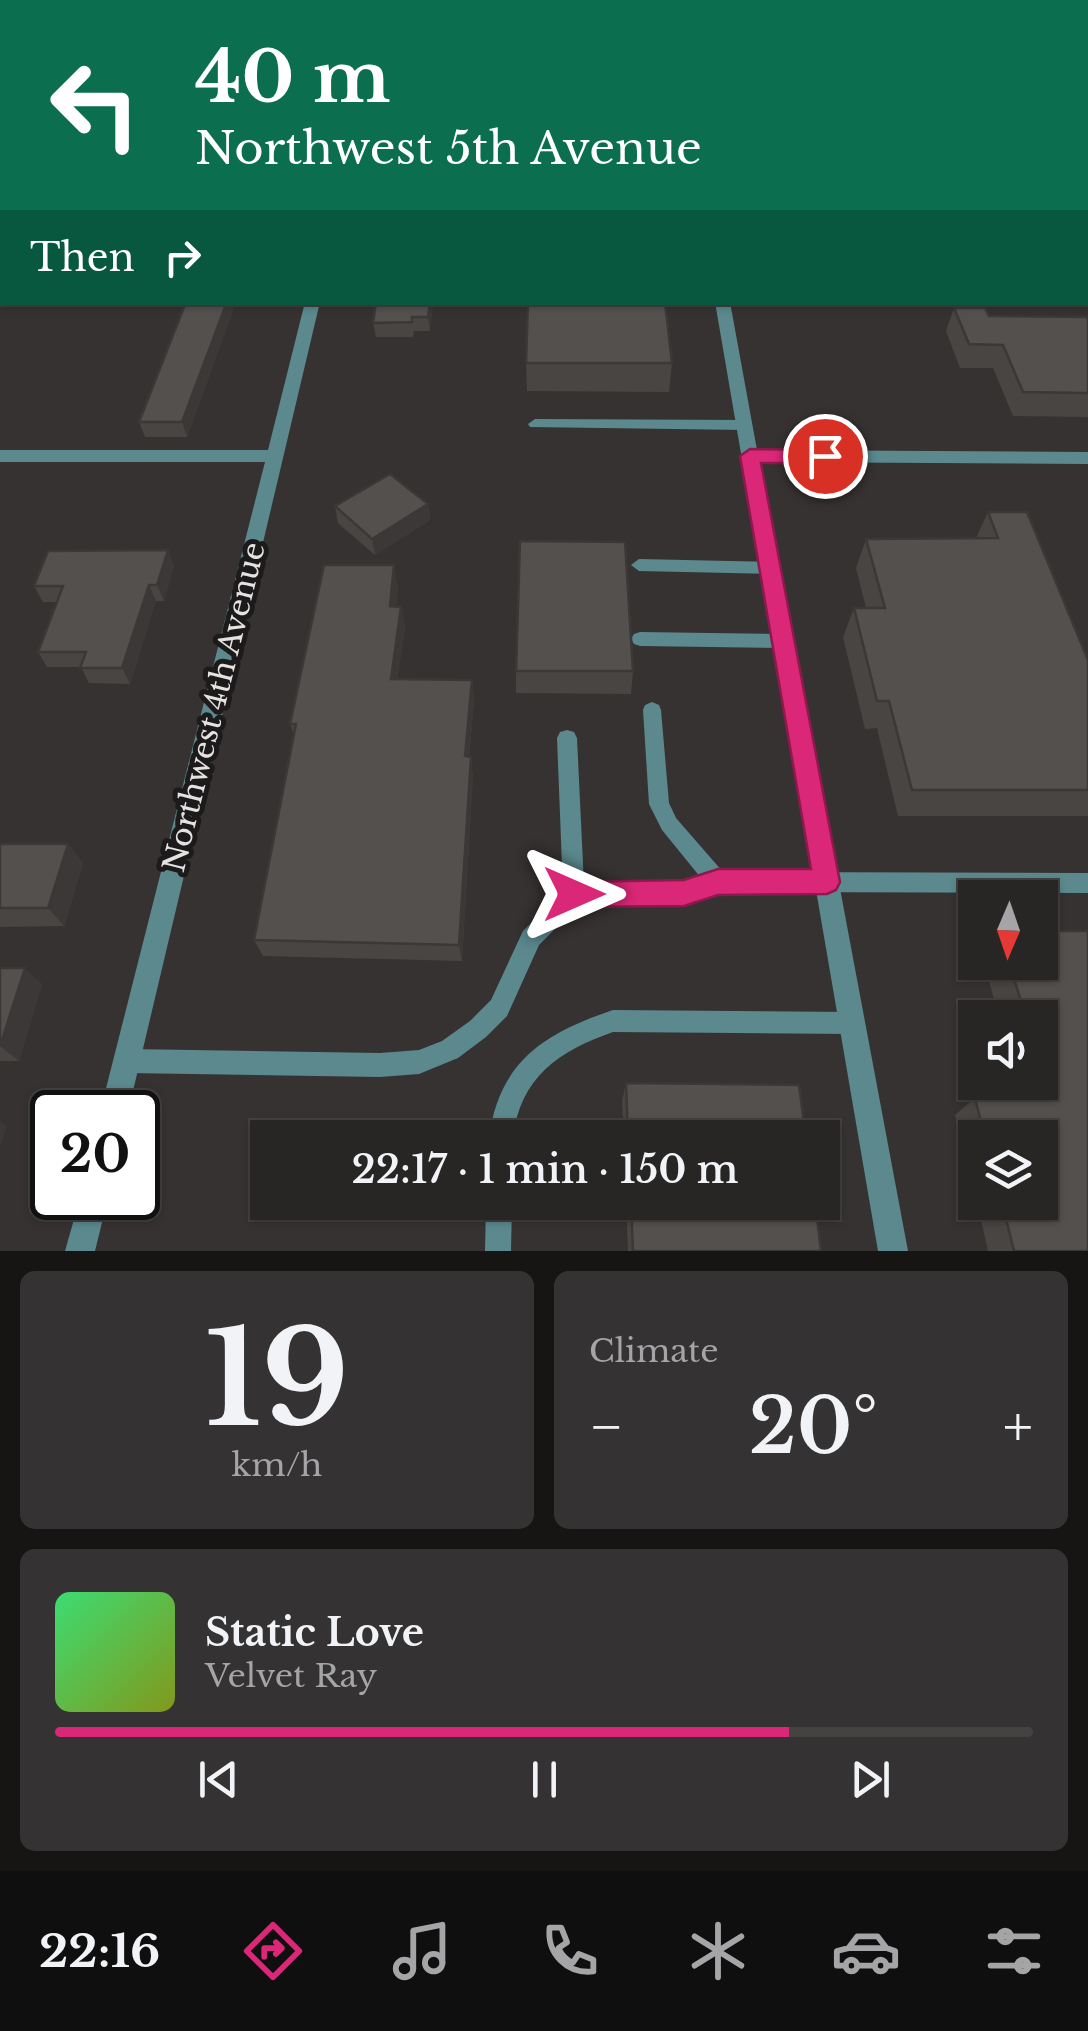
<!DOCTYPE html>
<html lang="en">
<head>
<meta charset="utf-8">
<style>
	body { margin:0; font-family:"Libre Baskerville",serif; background:#343232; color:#f1f3f6; height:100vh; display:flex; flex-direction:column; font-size:38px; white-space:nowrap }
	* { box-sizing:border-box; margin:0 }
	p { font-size:32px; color:#a5a5a7 }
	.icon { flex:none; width:55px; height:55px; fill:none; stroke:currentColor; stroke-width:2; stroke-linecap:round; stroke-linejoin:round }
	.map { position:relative; height:1251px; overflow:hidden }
	.drawer { display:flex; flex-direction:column; gap:20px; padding:20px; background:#161514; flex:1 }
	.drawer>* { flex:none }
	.top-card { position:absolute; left:0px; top:0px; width:1090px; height:305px; box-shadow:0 2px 8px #0004,0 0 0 2px #444342; background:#0b6e4f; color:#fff; overflow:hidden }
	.needle { width:65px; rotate:182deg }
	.buttons { position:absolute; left:958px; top:880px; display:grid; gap:20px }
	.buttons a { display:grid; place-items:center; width:100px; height:100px; border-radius:0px; background:#282625; box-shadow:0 2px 8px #0004,0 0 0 2px #444342; font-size:50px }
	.speed { position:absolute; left:30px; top:1090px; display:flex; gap:20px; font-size:50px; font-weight:700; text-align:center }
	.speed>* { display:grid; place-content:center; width:130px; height:130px; border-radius:50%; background:#282625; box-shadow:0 2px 8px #0004,0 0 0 2px #444342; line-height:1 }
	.speed .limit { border:5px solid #111; border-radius:15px; background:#fff; color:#111 }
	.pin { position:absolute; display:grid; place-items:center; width:85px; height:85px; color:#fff; margin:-42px; border:5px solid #fff; border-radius:50%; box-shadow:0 2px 10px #0007 }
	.me { position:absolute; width:110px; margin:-55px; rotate:90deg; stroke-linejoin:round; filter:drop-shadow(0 0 8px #0008) }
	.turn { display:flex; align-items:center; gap:35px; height:210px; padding:0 30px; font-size:45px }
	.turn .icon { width:130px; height:130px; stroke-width:2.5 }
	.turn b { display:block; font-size:70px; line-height:85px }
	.then { display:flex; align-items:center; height:95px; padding:0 30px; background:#0003; gap:20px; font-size:38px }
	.big { font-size:75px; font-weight:600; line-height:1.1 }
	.drawer .card { flex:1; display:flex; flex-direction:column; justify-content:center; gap:15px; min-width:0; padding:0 35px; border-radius:15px; background:#343232 }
	.drawer .dial { align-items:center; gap:0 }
	.dial b { font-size:130px; line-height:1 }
	.song { display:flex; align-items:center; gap:30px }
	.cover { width:120px; height:120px; border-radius:15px; background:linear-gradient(135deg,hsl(140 70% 55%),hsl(70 70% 35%)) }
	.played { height:10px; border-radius:5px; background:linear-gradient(90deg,#db2777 75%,#444342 75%) }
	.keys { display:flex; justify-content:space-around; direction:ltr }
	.heat { display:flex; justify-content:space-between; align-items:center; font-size:55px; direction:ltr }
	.drawer .tiles { flex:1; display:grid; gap:20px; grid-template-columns:1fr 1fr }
	.card:last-child { grid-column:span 2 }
	.trip { position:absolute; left:250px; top:1120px; width:590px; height:100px; border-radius:0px; background:#282625; box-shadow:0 2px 8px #0004,0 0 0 2px #444342; font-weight:600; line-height:100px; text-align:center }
	.tab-bar { display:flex; height:160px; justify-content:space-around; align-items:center; background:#100f0f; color:#a5a5a7 }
	.tab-bar .icon { width:70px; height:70px }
	.tab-bar .selected { color:#db2777 }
	.tab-bar b { font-size:45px; color:#f1f3f6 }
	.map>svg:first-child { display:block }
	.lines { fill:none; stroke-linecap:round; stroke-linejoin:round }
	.service { fill:#5b898e; fill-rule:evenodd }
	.minor { fill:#5b898e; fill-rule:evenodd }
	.wall { fill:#484543 }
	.shaded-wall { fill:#3b3837 }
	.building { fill:#54504e; stroke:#3b3837; stroke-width:2.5 }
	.route { fill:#db2777; stroke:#8e194d; stroke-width:2.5 }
	.labels { text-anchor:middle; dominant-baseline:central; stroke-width:10; stroke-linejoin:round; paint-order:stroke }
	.street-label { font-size:30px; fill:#e5e3e1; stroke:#1c1a1a }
</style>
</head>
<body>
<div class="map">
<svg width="1088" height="1251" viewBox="0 0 1088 1251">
	<rect width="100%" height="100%" fill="#363231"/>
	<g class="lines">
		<!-- service -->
		<g class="service">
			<polygon points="535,419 745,420 752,425 745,430 530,427 528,424"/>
			<polygon points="639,559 771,562 779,568 771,574 639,571 631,565"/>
			<polygon points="640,632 784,634 790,636 793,641 790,646 784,648 640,646 634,644 631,639 634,634"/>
			<polygon points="652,702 659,705 661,710 669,803 676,818 723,872 1088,873 1088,893 718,892 685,903 579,905 539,945 507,1016 486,1037 458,1058 419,1074 380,1077 127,1073 119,1069 115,1061 119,1053 127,1049 380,1053 419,1050 442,1041 470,1021 491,1000 523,931 563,891 557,738 560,732 567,730 574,732 577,738 584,885 685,883 701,878 662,830 649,804 643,710 645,705"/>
			<path d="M 613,1010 L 852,1012 L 860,1015 L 863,1023 L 860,1031 L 852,1034 L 613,1032 C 559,1051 520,1077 513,1138 L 489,1138 C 499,1061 545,1033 613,1010 Z"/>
			<polygon points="486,1202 512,1202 511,1251 485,1251"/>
		</g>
		<!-- minor -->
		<g class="minor">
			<rect x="664" y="0" width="10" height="2"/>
			<polygon points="950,0 961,0 962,2 952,2"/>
			<polygon points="2,170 2,180 0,181 0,171"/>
			<polygon points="305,302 320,302 128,1112 100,1112 265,462 0,462 0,450 268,450"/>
			<polygon points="715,302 730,302 757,450 1088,452 1088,464 760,462 908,1251 878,1251"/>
			<polygon points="80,1198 108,1198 95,1251 65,1251"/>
		</g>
	</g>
	<!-- wall -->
	<g class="wall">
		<polygon points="0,0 78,0 76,2 2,2 2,86 0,86"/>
		<polygon points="992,0 1088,0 1088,42 1088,2 993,2"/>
		<polygon points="2,224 2,253 1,253 0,250 0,228"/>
		<polygon points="186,302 236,302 187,437 145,437 139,422"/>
		<polygon points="433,302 430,331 414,331 413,337 376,337 373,323"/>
		<polygon points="954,308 989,316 1088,317 1088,417 1013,416 993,368 960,368 946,331"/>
		<polygon points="526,363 672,363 669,392 527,391"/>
		<polygon points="428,504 430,520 375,555 338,523 335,506"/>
		<polygon points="988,512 1088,660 1088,816 898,816 877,728 865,729 843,637 854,608 866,608 856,568 866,539 976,538"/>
		<polygon points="168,550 174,566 164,601 156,601 130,684 89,683 81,667 47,667 38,652 57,602 43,602 34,586"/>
		<polygon points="398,586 396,607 401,607 405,628 397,679 472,680 474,701 469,756 473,776 462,961 263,956 254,940 294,735 290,724"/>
		<polygon points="516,671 633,671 631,694 516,693"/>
		<polygon points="0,844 68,844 83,863 64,926 0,927"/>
		<polygon points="984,962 1040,962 1088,1251 988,1251 977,1202 1040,1202 1040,1138 975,1138 975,1196 955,1115 975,1098 1022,1097 1017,1082 1040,1082 1040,1018 999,1018"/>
		<polygon points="0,968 42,984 19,1061 0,1061"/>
		<polygon points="626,1083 806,1138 624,1138 622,1101"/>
		<polygon points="626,1202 815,1202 821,1251 628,1251"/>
	</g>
	<!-- shaded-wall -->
	<g class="shaded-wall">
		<polygon points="63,0 78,0 76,2 61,2"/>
		<polygon points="227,302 236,302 187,437 182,422"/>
		<polygon points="430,302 433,302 430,331 428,317"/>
		<polygon points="428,504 430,520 375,555 372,539"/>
		<polygon points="168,550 174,566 164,601 157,585"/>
		<polygon points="394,565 398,586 394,628 390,606"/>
		<polygon points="149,585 156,601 130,684 122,668"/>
		<polygon points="401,607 405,628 395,700 391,679"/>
		<polygon points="472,680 474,701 467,776 465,756"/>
		<polygon points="471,757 473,776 462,961 459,945"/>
		<polygon points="68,844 83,863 64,926 48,908"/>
		<polygon points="25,968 42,984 19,1061 0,1046"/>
		<polygon points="0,1121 7,1126 0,1148"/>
	</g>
	<!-- building -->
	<g class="building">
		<polygon points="0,0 63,0 61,2 2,2 2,72 0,72"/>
		<polygon points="146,0 341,0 341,2 144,2"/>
		<polygon points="425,0 463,0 463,2 424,2"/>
		<rect x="531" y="0" width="98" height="2"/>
		<polygon points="721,0 820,0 821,2 721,2"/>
		<polygon points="1040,0 1088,0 1088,17 1088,2 1042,2"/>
		<polygon points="186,302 227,302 182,422 139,422"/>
		<polygon points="376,302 430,302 428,317 412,317 412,322 373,323"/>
		<polygon points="528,302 665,302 672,363 526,363"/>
		<polygon points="954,308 985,308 989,316 1088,317 1088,393 1023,392 1003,345 969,344"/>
		<polygon points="390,474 428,504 372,539 335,506"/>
		<polygon points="988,512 1027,512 1088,660 1088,790 912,790 889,701 877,701 854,608 885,608 866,539 998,538"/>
		<polygon points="520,541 625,542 633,671 516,671"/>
		<polygon points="168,550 157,585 149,585 122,668 80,668 86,652 38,652 63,586 34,586 48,551"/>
		<polygon points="324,565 394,565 390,606 401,607 391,679 472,680 465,756 471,757 459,945 254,940 296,724 290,724"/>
		<polygon points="0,844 68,844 48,908 0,908"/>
		<polygon points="1040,931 1088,931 1088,1251 1014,1251 1002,1202 1040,1202 1040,1138 985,1138 975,1098 1049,1097 1040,1065 1040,1018 1026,1018 1009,962 1040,962"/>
		<polygon points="0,968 25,968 0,1046"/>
		<polygon points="626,1083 799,1085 806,1138 628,1138"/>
		<polygon points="631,1202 815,1202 821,1251 633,1251"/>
	</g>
	<!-- route -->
	<polygon class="route" points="750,449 825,450 835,456 825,463 761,463 840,882 836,890 827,894 718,895 684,906 574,907 565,904 561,894 565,885 574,882 684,880 718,869 811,869 740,456"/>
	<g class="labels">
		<!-- street labels -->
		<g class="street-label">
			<text transform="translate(214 707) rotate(-76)">Northwest 4th Avenue</text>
		</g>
	</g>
</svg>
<div class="buttons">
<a><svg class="needle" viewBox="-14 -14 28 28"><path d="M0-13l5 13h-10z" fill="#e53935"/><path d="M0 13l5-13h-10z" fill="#a5a5a7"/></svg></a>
<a><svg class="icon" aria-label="sound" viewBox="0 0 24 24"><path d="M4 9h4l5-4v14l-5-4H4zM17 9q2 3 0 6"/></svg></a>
<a><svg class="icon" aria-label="layers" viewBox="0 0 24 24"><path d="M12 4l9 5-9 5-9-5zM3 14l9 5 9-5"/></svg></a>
</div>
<div class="speed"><div class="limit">20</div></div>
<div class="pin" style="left:825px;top:456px;background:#d93025"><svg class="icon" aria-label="arrive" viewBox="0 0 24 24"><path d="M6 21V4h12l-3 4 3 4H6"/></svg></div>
<svg class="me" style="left:574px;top:894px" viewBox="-20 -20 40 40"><path d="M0-17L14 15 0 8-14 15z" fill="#db2777" stroke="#fff" stroke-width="4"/></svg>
<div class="trip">22:17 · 1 min · 150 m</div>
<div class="top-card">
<div class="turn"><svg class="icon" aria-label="left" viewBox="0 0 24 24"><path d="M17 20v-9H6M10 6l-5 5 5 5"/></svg><div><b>40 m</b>Northwest 5th Avenue</div></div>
<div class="then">Then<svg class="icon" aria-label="right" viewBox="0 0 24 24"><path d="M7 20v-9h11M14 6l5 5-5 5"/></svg></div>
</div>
</div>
<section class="drawer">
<div class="tiles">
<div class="card dial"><b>19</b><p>km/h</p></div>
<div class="card"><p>Climate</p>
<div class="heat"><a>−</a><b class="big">20°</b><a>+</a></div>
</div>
<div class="card">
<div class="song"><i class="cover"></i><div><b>Static Love</b><p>Velvet Ray</p></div></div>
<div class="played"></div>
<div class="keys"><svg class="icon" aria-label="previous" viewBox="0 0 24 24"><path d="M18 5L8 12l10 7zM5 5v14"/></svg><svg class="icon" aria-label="pause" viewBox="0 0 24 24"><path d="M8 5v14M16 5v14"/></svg><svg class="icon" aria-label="next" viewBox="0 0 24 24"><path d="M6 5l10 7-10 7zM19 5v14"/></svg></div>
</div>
</div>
</section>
<nav class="tab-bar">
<b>22:16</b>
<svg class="icon selected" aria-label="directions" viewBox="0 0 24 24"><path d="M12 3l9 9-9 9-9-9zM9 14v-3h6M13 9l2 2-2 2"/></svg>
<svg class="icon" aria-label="music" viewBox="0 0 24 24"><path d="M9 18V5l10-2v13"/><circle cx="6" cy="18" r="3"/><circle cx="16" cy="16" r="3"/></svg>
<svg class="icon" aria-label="phone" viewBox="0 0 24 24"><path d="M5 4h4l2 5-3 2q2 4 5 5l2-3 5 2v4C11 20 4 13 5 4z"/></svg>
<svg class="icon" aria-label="climate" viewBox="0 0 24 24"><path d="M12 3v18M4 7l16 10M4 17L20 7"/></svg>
<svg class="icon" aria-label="car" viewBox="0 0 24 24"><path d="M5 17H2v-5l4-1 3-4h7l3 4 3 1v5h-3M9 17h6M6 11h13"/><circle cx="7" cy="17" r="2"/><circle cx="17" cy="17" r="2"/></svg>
<svg class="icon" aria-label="filters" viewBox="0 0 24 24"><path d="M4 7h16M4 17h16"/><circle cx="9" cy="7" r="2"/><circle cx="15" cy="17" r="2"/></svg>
</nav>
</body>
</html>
